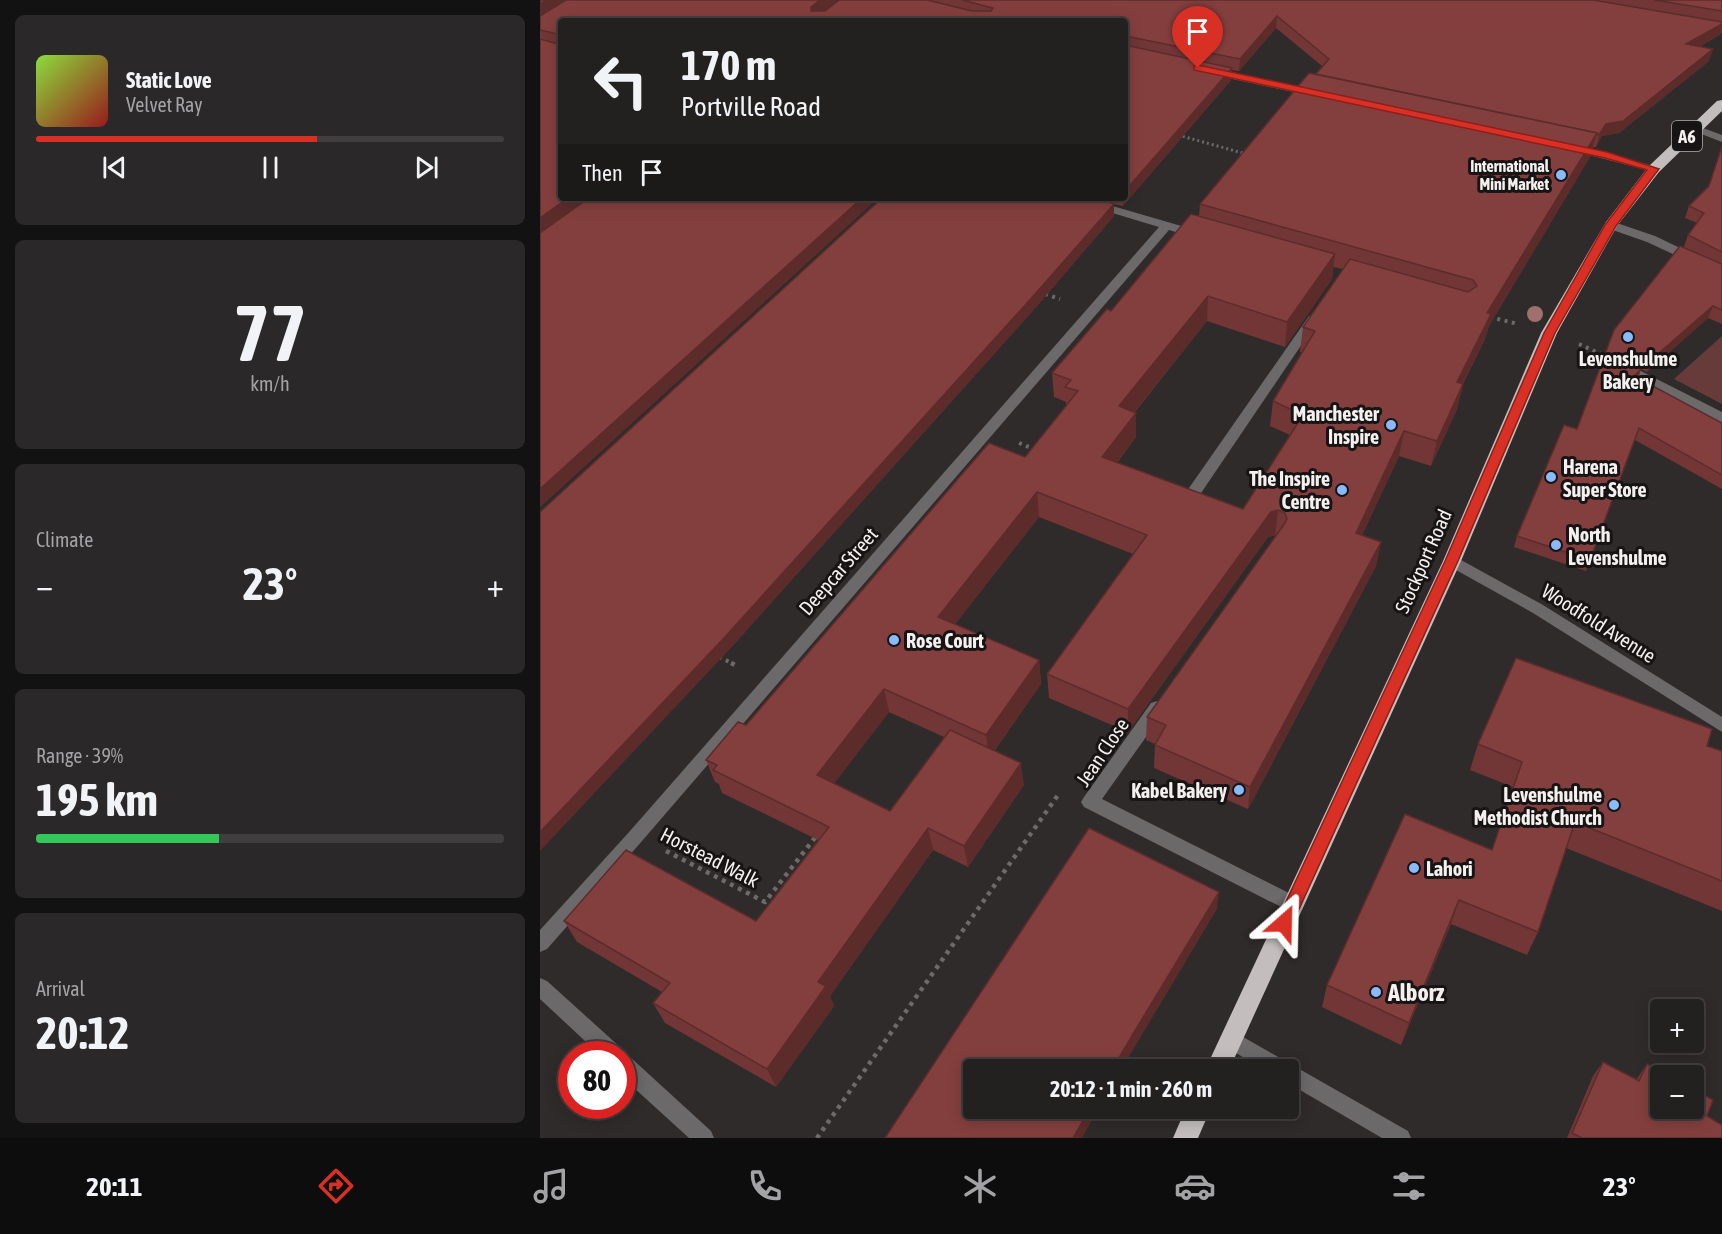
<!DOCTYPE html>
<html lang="en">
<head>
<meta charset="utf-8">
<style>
	body { margin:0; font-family:"Asap Condensed",sans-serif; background:#2b2829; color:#f1f3f6; height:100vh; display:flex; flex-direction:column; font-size:22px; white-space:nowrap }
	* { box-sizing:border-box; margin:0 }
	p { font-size:20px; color:#a3a3a5 }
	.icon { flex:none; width:33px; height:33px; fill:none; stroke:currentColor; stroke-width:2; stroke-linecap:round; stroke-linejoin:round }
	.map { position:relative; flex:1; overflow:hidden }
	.side { display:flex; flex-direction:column; gap:15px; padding:15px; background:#131212; width:540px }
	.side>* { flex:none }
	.hud { position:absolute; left:18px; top:18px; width:570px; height:183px; border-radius:6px; box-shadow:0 3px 15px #0003,0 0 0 2px #403e3e; background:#232020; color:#f1f3f6; overflow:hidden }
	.fabs { position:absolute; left:1110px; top:999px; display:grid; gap:12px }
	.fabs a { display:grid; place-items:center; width:54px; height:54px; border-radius:6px; background:#232020; box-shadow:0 3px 15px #0003,0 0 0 2px #403e3e; font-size:30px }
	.speed { position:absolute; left:18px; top:1041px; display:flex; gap:12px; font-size:30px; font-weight:700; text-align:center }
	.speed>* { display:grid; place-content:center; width:78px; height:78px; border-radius:50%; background:#232020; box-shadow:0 3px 15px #0003,0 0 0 2px #403e3e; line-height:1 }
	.speed .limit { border:9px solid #d22; background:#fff; color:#111 }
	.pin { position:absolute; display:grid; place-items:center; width:51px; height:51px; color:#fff; margin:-62px -26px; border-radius:50% 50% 50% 0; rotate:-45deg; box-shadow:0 0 6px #0007 }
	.pin .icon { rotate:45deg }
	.me { position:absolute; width:66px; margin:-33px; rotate:25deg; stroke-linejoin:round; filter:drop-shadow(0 0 4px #0008) }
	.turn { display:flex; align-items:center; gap:21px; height:126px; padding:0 24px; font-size:27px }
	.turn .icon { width:78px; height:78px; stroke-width:2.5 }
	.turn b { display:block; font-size:42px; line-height:51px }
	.then { display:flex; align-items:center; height:57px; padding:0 24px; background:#0003; gap:12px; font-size:22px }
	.big { font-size:45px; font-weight:700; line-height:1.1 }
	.side .widget { flex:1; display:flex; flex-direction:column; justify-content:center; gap:9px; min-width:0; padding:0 21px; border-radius:9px; background:#2b2829 }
	.side .dial { align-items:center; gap:0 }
	.dial b { font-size:78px; line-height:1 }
	.song { display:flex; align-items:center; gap:18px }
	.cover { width:72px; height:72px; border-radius:9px; background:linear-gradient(135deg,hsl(90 70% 55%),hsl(0 70% 35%)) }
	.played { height:6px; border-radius:3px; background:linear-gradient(90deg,#d93025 60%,#403e3e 60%) }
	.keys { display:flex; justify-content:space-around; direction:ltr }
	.heat { display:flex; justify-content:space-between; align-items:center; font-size:33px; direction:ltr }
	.charge { height:9px; border-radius:4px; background:linear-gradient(90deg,#34c759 39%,#403e3e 0) }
	.trip { position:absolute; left:423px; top:1059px; width:336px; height:60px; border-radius:6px; background:#232020; box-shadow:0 3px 15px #0003,0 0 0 2px #403e3e; font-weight:700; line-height:60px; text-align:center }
	.dock { display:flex; height:96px; justify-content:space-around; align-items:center; background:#0e0d0d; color:#a3a3a5 }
	.dock .icon { width:42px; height:42px }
	.dock .active { color:#d93025 }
	.dock b { font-size:27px; color:#f1f3f6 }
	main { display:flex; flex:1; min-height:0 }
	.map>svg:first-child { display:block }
	.green { fill:#673b39 }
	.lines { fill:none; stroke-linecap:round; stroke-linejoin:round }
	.path-far2 { stroke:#6e6a69; stroke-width:3; stroke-dasharray:2 3; stroke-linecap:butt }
	.path-far1 { stroke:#6e6a69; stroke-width:4; stroke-dasharray:3 4.5; stroke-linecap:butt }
	.path { stroke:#6e6a69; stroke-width:4.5; stroke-dasharray:4 5; stroke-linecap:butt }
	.lane { fill:#6b6969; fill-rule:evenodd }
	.street { fill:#6b6969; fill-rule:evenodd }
	.highway { fill:#c3bebd; fill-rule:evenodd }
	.tree { fill:#a0706d }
	.wall { fill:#713635; fill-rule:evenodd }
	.shaded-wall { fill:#5c2c2b }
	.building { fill:#833f3e; stroke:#5c2c2b; stroke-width:1.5 }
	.route { fill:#d93025; stroke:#8d1f18; stroke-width:1.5 }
	.poi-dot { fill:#88bafc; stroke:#161414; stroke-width:2 }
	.labels { text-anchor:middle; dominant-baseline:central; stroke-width:6; stroke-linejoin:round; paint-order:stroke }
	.far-poi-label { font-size:16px; font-weight:bold; fill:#f3f0ef; stroke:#161414; text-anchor:end }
	.shield { fill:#161414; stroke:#b1aead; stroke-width:1.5 }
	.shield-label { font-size:18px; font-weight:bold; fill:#f3f0ef }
	.poi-label { font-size:20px; font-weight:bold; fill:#f3f0ef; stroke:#161414; text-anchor:end }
	.street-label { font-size:20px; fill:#f3f0ef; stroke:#161414 }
	.near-poi-label { font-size:24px; font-weight:bold; fill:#f3f0ef; stroke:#161414; text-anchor:start }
</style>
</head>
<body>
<main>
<section class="side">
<div class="widget">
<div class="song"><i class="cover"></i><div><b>Static Love</b><p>Velvet Ray</p></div></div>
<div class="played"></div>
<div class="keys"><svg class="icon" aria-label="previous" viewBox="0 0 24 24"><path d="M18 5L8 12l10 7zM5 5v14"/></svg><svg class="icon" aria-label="pause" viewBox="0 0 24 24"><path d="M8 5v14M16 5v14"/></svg><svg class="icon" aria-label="next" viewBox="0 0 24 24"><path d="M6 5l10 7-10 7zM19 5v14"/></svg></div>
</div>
<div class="widget dial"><b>77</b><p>km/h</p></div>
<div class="widget"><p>Climate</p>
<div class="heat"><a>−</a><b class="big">23°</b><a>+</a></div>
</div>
<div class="widget"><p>Range · 39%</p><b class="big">195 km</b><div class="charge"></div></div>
<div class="widget"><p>Arrival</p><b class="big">20:12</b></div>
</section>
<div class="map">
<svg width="1182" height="1138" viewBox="0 0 1182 1138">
	<rect width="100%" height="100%" fill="#2f2b2a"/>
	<!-- green -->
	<polygon class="green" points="1182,336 1182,404 1134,379"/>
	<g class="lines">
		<!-- path-far2 -->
		<polyline class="path-far2" points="638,135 706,154"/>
		<!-- path-far1 -->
		<g class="path-far1">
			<polyline points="505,294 520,299"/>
			<polyline points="950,317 978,324"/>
			<polyline points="1039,344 1065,356"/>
			<polyline points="479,443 494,449"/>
			<polyline points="179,657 194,664"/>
		</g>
		<!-- path -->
		<g class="path">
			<polyline points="191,663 199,667"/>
			<polyline points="126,851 225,902 277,835"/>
			<polyline points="277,1138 518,795"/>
		</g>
		<!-- lane -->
		<polygon class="lane" points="773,315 779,319 659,496 649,496 647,492 649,488 769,316"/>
		<!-- street -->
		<g class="street">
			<polygon points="673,69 776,91 781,94 776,97 669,74 668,72"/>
			<polygon points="1155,125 1182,135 1182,142 1151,130 1151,126"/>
			<polygon points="1034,145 1118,167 1120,169 1114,172 1030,150 1030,146"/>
			<polygon points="527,198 545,198 662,232 664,235 658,239 629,230 102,841 7,949 0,952 0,930 90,831 619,227 529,200"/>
			<polygon points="1071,221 1115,236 1182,268 1182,277 1107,242 1067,228 1067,222"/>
			<polygon points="1089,365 1182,412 1182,423 1084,372 1082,369"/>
			<polygon points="912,555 1003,605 1182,717 1182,732 993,613 907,565 905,561 907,557"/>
			<polygon points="617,701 623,703 625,708 623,713 562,799 759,898 762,904 759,910 753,912 747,910 544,807 541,802 544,797 611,703"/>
			<polygon points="0,978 7,981 80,1047 83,1054 89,1056 171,1131 174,1138 149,1138 82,1077 82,1054 59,1054 0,999"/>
			<polygon points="691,1030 868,1131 871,1138 842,1138 748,1083 748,1070 725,1070 684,1046 681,1039 684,1032"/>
		</g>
		<!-- highway -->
		<g class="highway">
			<polygon points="1182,100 1182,111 1119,172 1077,226 1017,333 921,561 689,1070 665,1070 903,561 1001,333 1066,222 1109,166 1177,101"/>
			<polygon points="646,1108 671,1108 658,1138 633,1138"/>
		</g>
	</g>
	<!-- trees -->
	<circle class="tree" cx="995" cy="314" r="8"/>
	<!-- wall -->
	<g class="wall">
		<path d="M 0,0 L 297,0 L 284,11 L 285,11 L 299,0 L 1182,0 L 1182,32 L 1181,34 L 1159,47 L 1169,61 L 1079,133 L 1062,136 L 1056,147 L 1053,147 L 1050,157 L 949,326 L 945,339 L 923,384 L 917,409 L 891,466 L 859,456 L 822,535 L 841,542 L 836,566 L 708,809 L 614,768 L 615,744 L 606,740 L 607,717 L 736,535 L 728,537 L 588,732 L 509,698 L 507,674 L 593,554 L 499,517 L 415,624 L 499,660 L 501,684 L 455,750 L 484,785 L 428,867 L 393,850 L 290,996 L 294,1006 L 236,1087 L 125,1023 L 113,1003 L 122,992 L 37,942 L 24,921 L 216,921 L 278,840 L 182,793 L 179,784 L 175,782 L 166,760 L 206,725 L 485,457 L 526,406 L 526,402 L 514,397 L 512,373 L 659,216 L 660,204 L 782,66 L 736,28 L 699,71 L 692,70 L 691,80 L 583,206 L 574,204 L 574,216 L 497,306 L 188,651 L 342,198 L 585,198 L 585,21 L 21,21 L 21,198 L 338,198 L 0,507 ZM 793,267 L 803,269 L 763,327 L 760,352 L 762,352 L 733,401 L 730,426 L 750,435 L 703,509 L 577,463 L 596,437 L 596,413 L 595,412 L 667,321 L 745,347 L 792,279 ZM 349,712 L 404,737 L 350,811 L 294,783 Z"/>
		<polygon points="1182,145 1182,324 1168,318 1107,372 1089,363 1101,369 1098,378 1182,423 1182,489 1095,440 1046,571 974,547 977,536 1037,429 1144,247 1148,235 1157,223 1145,218 1149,206 1169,187"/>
		<polygon points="938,744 1167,746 1182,751 1182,911 1026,848 998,932 987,955 911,924 861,1045 782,1007 787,985 952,850 973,787 930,770"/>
		<polygon points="1063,1062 1096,1080 1107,1064 1167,1116 1182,1138 1027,1138 1053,1076"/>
	</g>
	<!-- shaded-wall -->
	<g class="shaded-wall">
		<polygon points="6,0 28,0 0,18 0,4"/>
		<polygon points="280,0 297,0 274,19 271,11 271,7"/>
		<polygon points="737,16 736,28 699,71 700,59"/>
		<polygon points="1182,24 1181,34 1142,56 1146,44"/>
		<polygon points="1173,49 1169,61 1079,133 1062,136 1056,147 1059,135 1066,124"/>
		<polygon points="692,68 691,80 583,206 583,198 585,198 585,191"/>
		<polygon points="1057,133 1050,157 949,326 945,339 911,407 917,382 947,313"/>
		<polygon points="28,198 49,198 0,234 0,218"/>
		<polygon points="322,198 338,198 0,507 0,489"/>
		<polygon points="574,204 574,216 497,306 188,651 0,851 0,832"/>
		<polygon points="795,254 792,279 745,347 747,322"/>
		<polygon points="668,296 667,321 579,431 579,406"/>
		<polygon points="1173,306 1168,318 1107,372 1111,360"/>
		<polygon points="1094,351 1090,363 1080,368 1084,357"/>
		<polygon points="1101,369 1097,381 1094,376"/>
		<polygon points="923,384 917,409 891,466 897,441"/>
		<polygon points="596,413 596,437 562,482 562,457"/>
		<polygon points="864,431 859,456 812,557 816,533"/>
		<polygon points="497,492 499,517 402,641 398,617"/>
		<polygon points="738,510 735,535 728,537 588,732 588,709 731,512"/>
		<polygon points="841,542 836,566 708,809 710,787"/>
		<polygon points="499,660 501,684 449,758 446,735"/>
		<polygon points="344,689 349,712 284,797 277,775"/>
		<polygon points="481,763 484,785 428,867 424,846"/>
		<polygon points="388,828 393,850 290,996 294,1006 236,1087 227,1069 278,982"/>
		<polygon points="679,892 677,909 581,1070 572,1070 593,1034"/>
		<polygon points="919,900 911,924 861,1045 869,1023"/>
		<polygon points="550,1108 559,1108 542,1138 533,1138"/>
	</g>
	<!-- building -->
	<g class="building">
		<polygon points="0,0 6,0 0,4"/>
		<polygon points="26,0 280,0 271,7 271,11 285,11 299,0 387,0 432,11 451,11 453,8 422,0 1053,0 1182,22 1182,24 1146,44 1173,49 1083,121 1066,124 1059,135 1056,134 1057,133 776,74 789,59 737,16 700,59 585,36 585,21 21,21 21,198 28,198 0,218 0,39 18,44 18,34 0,30 0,16"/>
		<polygon points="1115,0 1182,0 1182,11"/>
		<polygon points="585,45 692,68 585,191"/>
		<polygon points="769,73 1057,133 947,313 951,314 917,382 923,384 897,441 864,431 816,533 841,542 710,787 615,745 626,725 607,717 745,523 747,519 745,513 738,510 731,512 588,709 507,674 607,535 497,492 398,617 499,660 446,735 344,689 277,775 350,811 410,730 481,763 424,846 388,828 278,982 286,986 227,1069 113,1003 130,983 24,921 86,850 216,921 289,827 173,770 177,765 166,760 198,722 206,725 449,443 485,457 538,391 525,387 531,380 512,373 567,309 571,311 651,214 795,254 747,322 668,296 579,406 596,413 562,457 703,509 763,415 733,401 775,331 763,327 810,259 928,292 937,286 933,280 660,204"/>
		<polygon points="1182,146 1182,252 1148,235 1164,213 1149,206 1169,186"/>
		<polygon points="49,198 322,198 0,489 0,233"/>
		<polygon points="342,198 556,198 574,204 496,293 184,638 0,832 0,512"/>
		<polygon points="1140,246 1182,264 1182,310 1173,306 1111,360 1094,351 1084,357 1087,362 1101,369 1094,376 1182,423 1182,475 1099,428 1050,560 977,536 1024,425 1037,429 1074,330"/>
		<polygon points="976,658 1172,729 1167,746 1182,751 1182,881 1035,822 998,932 919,900 869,1023 787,985 865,814 952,850 982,762 938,744"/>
		<polygon points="549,828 679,892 593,1034 572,1070 434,1070 434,1108 550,1108 533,1138 345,1138"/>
		<polygon points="1063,1062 1099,1081 1107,1064 1129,1076 1120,1076 1120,1108 1154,1108 1154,1089 1173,1100 1167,1116 1182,1125 1182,1138 1042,1138 1032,1133"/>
	</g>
	<!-- route -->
	<polygon class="route" points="658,65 1067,152 1119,169 1076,226 1015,333 918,561 750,929 744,931 738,929 736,923 905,561 1004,333 1065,225 1107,170 1065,158 654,70 654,66"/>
	<!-- markers -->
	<g class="poi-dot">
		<circle cx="1021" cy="175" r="6"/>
		<circle cx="1088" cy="337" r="6"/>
		<circle cx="851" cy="425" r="6"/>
		<circle cx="1011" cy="477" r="6"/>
		<circle cx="802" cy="490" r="6"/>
		<circle cx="1016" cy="545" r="6"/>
		<circle cx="354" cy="640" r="6"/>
		<circle cx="699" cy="790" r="6"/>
		<circle cx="1074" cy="805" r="6"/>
		<circle cx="874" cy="868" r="6"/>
		<circle cx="836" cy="992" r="6"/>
	</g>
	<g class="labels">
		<!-- far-poi labels -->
		<g class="far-poi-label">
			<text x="1009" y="166">International<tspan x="1009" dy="18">Mini Market</tspan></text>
		</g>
		<!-- shield labels -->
		<rect class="shield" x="1132" y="121" width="30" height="30" rx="4.5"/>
		<g class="shield-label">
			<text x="1147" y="136">A6</text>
		</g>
		<!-- poi labels -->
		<g class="poi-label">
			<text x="1088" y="358" text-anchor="middle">Levenshulme<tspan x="1088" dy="23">Bakery</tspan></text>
			<text x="839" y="413">Manchester<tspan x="839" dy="23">Inspire</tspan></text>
			<text x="1023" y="466" text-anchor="start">Harena<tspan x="1023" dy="23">Super Store</tspan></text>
			<text x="790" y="478">The Inspire<tspan x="790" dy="23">Centre</tspan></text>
			<text x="1028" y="534" text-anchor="start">North<tspan x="1028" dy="23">Levenshulme</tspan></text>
			<text x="366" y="640" text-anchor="start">Rose Court</text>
			<text x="687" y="790">Kabel Bakery</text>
			<text x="1062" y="794">Levenshulme<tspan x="1062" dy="23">Methodist Church</tspan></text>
			<text x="886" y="868" text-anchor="start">Lahori</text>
		</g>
		<!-- street labels -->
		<g class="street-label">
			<text transform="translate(883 561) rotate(-66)">Stockport Road</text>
			<text transform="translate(298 571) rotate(-49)">Deepcar Street</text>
			<text transform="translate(1059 623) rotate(32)">Woodfold Avenue</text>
			<text transform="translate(562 752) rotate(-56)">Jean Close</text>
			<text transform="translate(170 857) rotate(27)">Horstead Walk</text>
		</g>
		<!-- near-poi labels -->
		<g class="near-poi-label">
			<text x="848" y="992">Alborz</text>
		</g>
	</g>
</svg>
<div class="fabs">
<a>+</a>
<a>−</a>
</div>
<div class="speed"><div class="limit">80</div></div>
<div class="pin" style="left:658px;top:68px;background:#d93025"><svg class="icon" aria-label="arrive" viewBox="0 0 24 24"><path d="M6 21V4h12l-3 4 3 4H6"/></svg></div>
<svg class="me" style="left:744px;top:923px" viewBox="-20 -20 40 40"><path d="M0-17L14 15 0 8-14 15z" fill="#d93025" stroke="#fff" stroke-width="4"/></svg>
<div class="trip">20:12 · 1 min · 260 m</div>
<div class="hud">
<div class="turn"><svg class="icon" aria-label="left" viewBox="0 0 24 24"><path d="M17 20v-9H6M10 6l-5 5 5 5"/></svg><div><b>170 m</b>Portville Road</div></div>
<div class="then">Then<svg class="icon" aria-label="arrive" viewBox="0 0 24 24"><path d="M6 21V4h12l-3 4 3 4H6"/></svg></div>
</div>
</div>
</main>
<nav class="dock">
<b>20:11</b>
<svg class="icon active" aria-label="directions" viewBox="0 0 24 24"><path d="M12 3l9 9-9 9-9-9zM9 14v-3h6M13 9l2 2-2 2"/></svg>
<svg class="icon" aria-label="music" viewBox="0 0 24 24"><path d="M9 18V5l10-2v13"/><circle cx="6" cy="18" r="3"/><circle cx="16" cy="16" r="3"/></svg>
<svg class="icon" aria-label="phone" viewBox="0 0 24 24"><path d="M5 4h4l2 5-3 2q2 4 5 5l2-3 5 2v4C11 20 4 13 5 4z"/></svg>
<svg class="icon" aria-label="climate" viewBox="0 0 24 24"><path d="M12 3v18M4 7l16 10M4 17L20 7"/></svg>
<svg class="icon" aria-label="car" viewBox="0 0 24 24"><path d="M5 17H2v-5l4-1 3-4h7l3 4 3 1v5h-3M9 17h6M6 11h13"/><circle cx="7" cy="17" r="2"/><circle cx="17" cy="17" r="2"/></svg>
<svg class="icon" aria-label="filters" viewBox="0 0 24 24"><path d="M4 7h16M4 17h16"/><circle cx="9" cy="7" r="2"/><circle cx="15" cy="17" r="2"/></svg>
<b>23°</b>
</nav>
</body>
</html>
